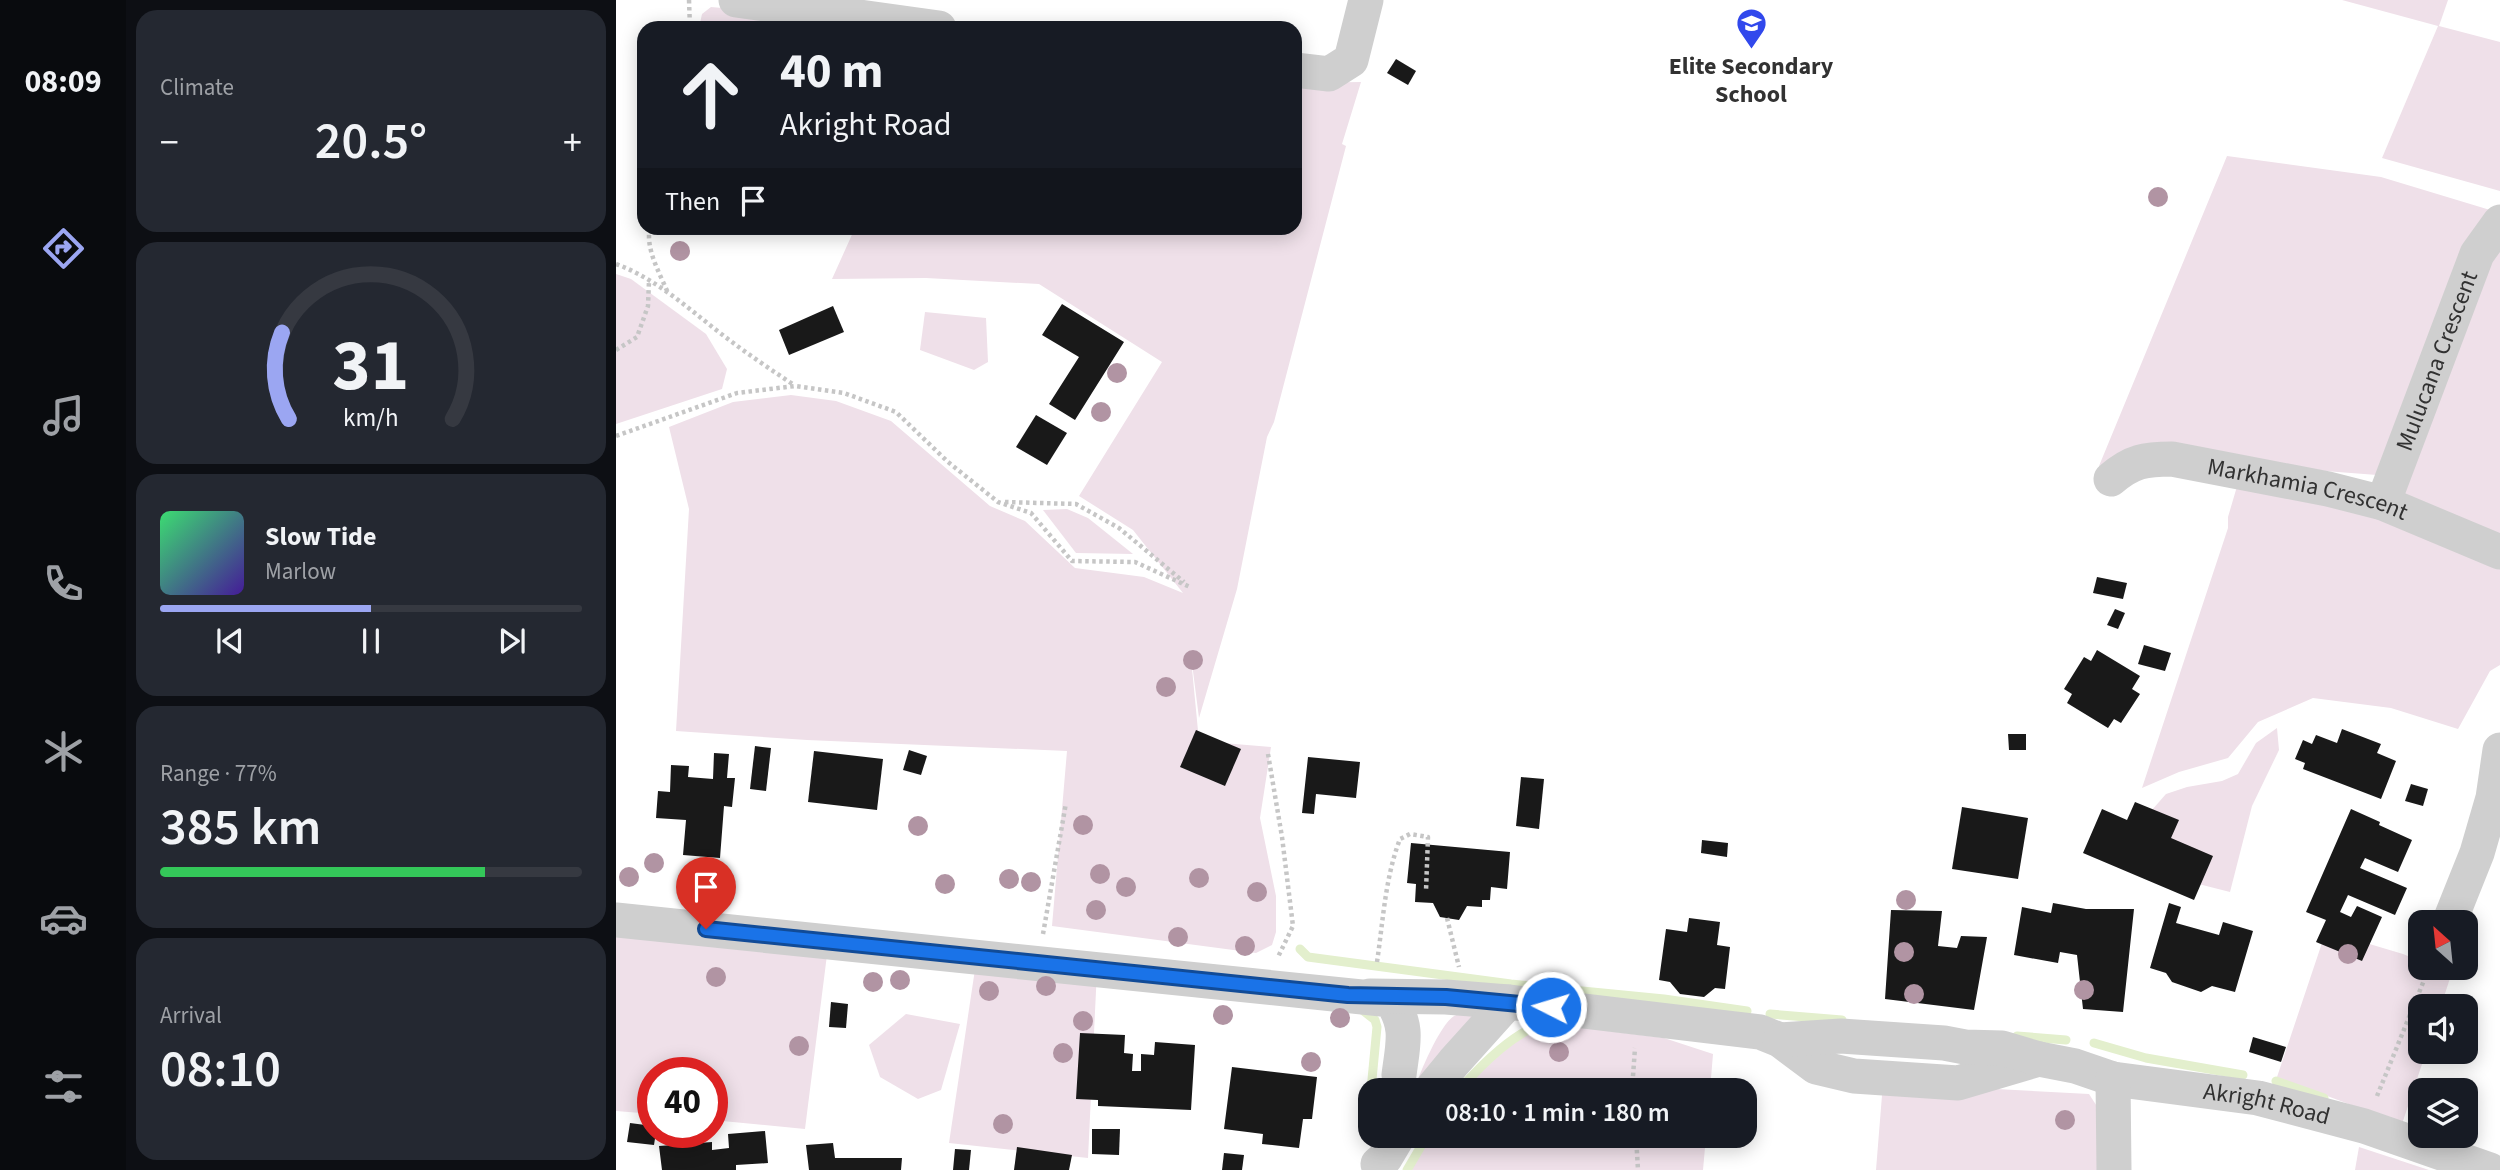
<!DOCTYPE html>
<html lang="en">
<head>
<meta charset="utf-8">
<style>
	body { margin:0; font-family:"Source Sans 3",sans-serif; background:#242831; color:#f1f3f6; height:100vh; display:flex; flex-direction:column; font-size:26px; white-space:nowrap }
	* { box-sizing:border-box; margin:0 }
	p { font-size:23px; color:#9ea1a6 }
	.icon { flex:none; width:38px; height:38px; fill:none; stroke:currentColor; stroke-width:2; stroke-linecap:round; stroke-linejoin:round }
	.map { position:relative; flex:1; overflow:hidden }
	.sheet { display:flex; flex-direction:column; gap:10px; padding:10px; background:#0d0f14; width:490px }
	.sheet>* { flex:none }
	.top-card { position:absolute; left:21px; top:21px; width:665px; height:214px; border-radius:21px; box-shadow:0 4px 18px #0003; background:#171b24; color:#f1f3f6; overflow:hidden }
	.needle { width:46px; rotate:333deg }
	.controls { position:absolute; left:1792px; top:910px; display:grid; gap:14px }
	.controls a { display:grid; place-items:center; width:70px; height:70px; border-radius:14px; background:#171b24; box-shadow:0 4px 18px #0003; font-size:35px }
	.speed { position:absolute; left:21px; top:1057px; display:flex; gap:14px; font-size:35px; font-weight:700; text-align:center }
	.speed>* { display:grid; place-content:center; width:91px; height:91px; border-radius:50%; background:#171b24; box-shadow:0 4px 18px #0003; line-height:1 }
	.speed .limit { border:10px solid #d22; background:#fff; color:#111 }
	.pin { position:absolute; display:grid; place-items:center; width:60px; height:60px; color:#fff; margin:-72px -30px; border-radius:50% 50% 50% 0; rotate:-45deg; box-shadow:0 0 7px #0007 }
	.pin .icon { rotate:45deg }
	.me { position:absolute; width:77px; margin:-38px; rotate:275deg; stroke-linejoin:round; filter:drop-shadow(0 0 5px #0008) }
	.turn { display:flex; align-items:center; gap:24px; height:147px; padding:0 28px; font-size:32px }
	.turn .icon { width:91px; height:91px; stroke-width:2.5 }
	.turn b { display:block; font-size:49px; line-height:60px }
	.then { display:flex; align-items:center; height:66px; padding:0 28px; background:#0003; gap:14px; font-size:26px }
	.big { font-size:52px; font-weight:600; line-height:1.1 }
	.sheet .card { flex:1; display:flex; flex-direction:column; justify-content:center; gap:10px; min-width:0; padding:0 24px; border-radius:21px; background:#242831 }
	.sheet .dial { align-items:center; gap:0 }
	.dial svg { height:182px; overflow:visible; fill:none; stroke:#363941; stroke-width:7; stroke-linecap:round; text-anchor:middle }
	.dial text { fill:#f1f3f6; stroke:none }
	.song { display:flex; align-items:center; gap:21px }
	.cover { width:84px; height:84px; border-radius:10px; background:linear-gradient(135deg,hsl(140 70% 55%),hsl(260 70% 35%)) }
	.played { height:7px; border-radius:4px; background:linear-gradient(90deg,#9ba6f2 50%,#363941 50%) }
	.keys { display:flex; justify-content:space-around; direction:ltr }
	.heat { display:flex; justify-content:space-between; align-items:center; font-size:38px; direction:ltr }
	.charge { height:10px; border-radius:5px; background:linear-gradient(90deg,#34c759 77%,#363941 0) }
	.trip { position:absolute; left:742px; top:1078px; width:399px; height:70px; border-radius:21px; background:#171b24; box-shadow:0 4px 18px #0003; font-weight:600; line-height:70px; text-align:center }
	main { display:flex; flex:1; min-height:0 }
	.menu { display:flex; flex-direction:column; width:126px; justify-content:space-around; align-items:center; background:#090b0e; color:#9ea1a6 }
	.menu .icon { width:49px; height:49px }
	.menu .selected { color:#9ba6f2 }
	.menu b { font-size:32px; color:#f1f3f6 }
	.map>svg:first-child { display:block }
	.green { fill:#efe0e9 }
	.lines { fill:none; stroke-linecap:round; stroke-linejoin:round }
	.stream { stroke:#e3efcd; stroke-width:9 }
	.building { fill:#191919 }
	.path { stroke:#c6c6c6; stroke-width:4.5; stroke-dasharray:3.5 3.5; stroke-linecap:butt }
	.minor { stroke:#cfcfcf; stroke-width:35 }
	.tree { fill:#b194a3 }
	.route-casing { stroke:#114b97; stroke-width:18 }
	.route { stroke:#1a73e8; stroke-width:12 }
	.labels { text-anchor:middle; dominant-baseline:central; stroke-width:7; stroke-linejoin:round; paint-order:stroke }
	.poi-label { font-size:24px; font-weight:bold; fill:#323232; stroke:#fff }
	.street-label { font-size:24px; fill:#323232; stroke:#fff }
</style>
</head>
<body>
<main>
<nav class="menu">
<b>08:09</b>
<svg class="icon selected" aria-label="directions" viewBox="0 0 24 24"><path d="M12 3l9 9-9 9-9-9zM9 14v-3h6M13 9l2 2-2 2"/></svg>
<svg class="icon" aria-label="music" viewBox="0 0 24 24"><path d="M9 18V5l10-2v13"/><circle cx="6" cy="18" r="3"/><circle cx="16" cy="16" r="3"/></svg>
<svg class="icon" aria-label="phone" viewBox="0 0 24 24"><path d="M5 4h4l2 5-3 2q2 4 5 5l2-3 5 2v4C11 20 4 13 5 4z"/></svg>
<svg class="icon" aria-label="climate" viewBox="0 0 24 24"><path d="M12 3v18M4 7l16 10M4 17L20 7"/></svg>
<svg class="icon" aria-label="car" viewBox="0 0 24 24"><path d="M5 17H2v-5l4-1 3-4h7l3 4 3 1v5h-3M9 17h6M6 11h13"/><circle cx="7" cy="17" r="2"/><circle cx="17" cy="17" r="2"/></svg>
<svg class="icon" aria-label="filters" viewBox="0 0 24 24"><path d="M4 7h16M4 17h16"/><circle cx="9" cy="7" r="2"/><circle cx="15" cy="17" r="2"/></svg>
</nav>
<section class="sheet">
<div class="card"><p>Climate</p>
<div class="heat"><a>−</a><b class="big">20.5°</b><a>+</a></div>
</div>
<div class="card dial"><svg viewBox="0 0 100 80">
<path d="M14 69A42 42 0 1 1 86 69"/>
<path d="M14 69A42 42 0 0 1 11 31" stroke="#9ba6f2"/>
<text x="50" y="56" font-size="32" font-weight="700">31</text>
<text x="50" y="72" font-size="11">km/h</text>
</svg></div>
<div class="card">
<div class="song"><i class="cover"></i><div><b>Slow Tide</b><p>Marlow</p></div></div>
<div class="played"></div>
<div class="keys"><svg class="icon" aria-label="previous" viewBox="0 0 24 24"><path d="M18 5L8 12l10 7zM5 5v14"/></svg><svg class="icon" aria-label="pause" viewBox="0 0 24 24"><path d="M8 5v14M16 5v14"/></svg><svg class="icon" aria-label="next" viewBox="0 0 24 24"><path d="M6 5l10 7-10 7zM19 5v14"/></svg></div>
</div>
<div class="card"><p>Range · 77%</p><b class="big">385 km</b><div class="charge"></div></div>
<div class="card"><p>Arrival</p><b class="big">08:10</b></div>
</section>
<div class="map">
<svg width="1884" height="1170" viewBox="0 0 1884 1170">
	<rect width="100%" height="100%" fill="#fff"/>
	<!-- green -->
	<g class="green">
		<polygon points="1726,0 1832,0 1823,26 1884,42 1884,191 1766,158 1822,26"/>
		<polygon points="95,7 118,9 248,28 83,28 86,14"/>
		<polygon points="745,82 726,144 730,146 658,422 651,437 621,589 583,718 574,648 583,741 655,747 644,818 660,896 660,932 656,945 640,953 436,926 451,751 191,740 60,731 73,509 53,427 117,402 175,395 220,401 275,421 374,506 409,521 459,568 528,577 567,593 517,530 463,496 546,362 423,284 310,278 216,279 239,228 679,228 679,83"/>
		<polygon points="1611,156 1765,177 1884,213 1884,547 1816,513 1761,475 1709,471 1533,448 1483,466"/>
		<polygon points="0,274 15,279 90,334 111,369 106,389 0,424"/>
		<polygon points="309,312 370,318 372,362 358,370 304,350"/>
		<polygon points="1622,483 1692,487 1884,567 1884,665 1874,671 1842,729 1775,708 1697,698 1642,722 1612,758 1563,772 1526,788 1612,528 1612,517"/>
		<polygon points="451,509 472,518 517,554 460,553 427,510"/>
		<polygon points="1661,728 1663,750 1636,806 1614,892 1551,876 1536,810 1550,794 1571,787 1606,781 1622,774 1640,743"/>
		<polygon points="0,917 213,939 189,1129 96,1120 96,1073 37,1073 37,1114 0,1111"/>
		<polygon points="1710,931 1787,954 1804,961 1804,968 1819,968 1835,975 1825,1006 1804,1006 1804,1052 1810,1052 1786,1124 1661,1077"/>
		<polygon points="361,956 481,970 472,1158 333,1143"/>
		<path d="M 849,1013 L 857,1017 L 801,1090 L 798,1090 C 804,1073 823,1026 838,1016 C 842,1014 846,1014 849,1013 Z"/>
		<polygon points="290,1014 344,1024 325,1090 302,1099 264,1077 253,1045"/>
		<polygon points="922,1022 1048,1038 1097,1054 1094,1090 839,1090 894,1040"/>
		<polygon points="1267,1083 1473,1094 1484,1111 1484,1170 1260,1170"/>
		<polygon points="810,1136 1090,1136 1087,1170 790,1170"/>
		<polygon points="1743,1147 1813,1170 1739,1170"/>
	</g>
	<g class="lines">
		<!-- stream -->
		<g class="stream">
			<polyline points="684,949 692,957 895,984 1048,999 1131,1011"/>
			<polyline points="745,1009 759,1020 761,1027 755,1090"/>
			<polyline points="1154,1014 1226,1020"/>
			<polyline points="1401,1036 1450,1040"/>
			<polyline points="1478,1043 1530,1058 1627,1075"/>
			<polyline points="1660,1081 1708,1098"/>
			<path d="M 843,1090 C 868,1062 898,1032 934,1020"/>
			<polyline points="750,1130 754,1094"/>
			<polyline points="791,1170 811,1136"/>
		</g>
	</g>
	<!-- building -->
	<g class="building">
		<polygon points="780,59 800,71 792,85 771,73"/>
		<polygon points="446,304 508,342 459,420 433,404 463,357 426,335"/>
		<polygon points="217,306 228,332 173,355 163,330"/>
		<polygon points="420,415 451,433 431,465 400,447"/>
		<polygon points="1481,577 1511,583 1507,599 1477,593"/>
		<polygon points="1499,609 1509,613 1502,629 1491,625"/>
		<polygon points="1528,645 1555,653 1549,671 1522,664"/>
		<polygon points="1481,650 1524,676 1516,689 1524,694 1505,723 1498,719 1492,728 1451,703 1456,694 1448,689 1468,657 1475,661"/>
		<polygon points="1726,729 1765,744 1761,753 1780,761 1765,799 1687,769 1689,763 1679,759 1687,740 1696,744 1700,735 1721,743"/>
		<polygon points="580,730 625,749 609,786 564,767"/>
		<polygon points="1392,734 1410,734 1410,750 1393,750"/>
		<polygon points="139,746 155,748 150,791 134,789"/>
		<polygon points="293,750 311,756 305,775 287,770"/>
		<polygon points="198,751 267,759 261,810 192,802"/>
		<polygon points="98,753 113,754 111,778 119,778 116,807 108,806 104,858 67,855 70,820 40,818 42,791 54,792 55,765 73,766 72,777 97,779"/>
		<polygon points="692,757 744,762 740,798 700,794 698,814 686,813"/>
		<polygon points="905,777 928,779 923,829 900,826"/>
		<polygon points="1795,784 1812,789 1807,806 1789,801"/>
		<polygon points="1519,802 1563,820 1555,838 1597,856 1578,900 1467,853 1486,809 1511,820"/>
		<polygon points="1346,807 1412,818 1402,879 1336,869"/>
		<polygon points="1735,809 1764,822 1763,825 1796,840 1782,872 1749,858 1744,868 1791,888 1779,915 1732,895 1724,912 1735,917 1741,906 1766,917 1746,961 1700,942 1710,920 1690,912"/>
		<polygon points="1086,840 1112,843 1111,857 1085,853"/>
		<polygon points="795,843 894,852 891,889 875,887 874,900 866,900 866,907 851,906 843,920 824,917 817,903 799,902 800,884 791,883"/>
		<polygon points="1437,903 1470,909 1518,909 1507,1012 1467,1009 1461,955 1444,952 1442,963 1398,955 1406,907 1435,913"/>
		<polygon points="1553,903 1565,907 1560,923 1603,935 1607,922 1637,931 1619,992 1596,986 1585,992 1556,982 1550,973 1534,968"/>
		<polygon points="1275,910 1326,911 1322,946 1341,948 1345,936 1371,937 1358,1010 1269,999"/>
		<polygon points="1073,918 1104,922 1101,945 1114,947 1109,989 1099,988 1088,997 1064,994 1054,982 1043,980 1050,929 1071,932"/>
		<polygon points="215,1002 232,1004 230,1028 213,1027"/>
		<polygon points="464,1033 509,1035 508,1053 517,1054 516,1071 525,1071 525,1054 538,1055 539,1042 579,1045 575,1110 482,1106 482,1100 460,1099"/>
		<polygon points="1637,1037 1670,1047 1665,1062 1633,1052"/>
		<polygon points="616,1067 701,1077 696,1119 687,1119 683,1148 646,1144 647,1134 608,1129"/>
		<polygon points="14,1123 37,1126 37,1132 40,1132 38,1145 11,1142"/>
		<polygon points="476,1129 504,1129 503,1155 476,1154"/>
		<polygon points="149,1131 152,1163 120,1165 120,1170 46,1170 43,1146 96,1142 96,1150 113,1148 112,1134"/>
		<polygon points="217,1143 219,1158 286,1158 285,1170 193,1170 190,1145"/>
		<polygon points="401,1147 456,1155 453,1170 398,1170"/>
		<polygon points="339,1149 355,1150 353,1170 337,1170"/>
		<polygon points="608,1153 628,1155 626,1170 606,1170"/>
	</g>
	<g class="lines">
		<!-- path -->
		<g class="path">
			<polyline points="73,0 74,28"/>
			<path d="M 34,228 C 29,248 44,274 52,293"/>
			<path d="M 0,264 C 44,280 79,315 116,342 C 136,357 157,371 178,385"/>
			<polyline points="0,350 21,337 32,306 33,281"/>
			<polyline points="0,436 121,393 179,386 228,393 280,412 332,462 382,502 415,513 456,561 519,562 574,587"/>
			<polyline points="389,502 460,504 503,528 568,582"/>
			<polyline points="652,754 666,837 677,926 662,957"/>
			<polyline points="831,918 843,967"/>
			<polyline points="427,934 450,803"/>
			<path d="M 761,962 C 767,922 769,878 784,839 L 794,834 L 812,837 L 810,891"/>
			<polyline points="1016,1090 1019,1048"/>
			<polyline points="1761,1096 1813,968"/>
			<polyline points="1020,1136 1022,1170"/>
		</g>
		<!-- minor -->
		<g class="minor">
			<polyline points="120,0 323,28"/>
			<polyline points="679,70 713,74 735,60 750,0"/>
			<path id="s1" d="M 1495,479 C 1516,461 1529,459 1556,459 L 1712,489 L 1767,503 L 1884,552"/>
			<path id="s2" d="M 1767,503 L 1861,254 L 1884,222"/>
			<polyline points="1835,918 1861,853 1877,798 1884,750"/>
			<path d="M 0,920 L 775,1000 C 793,1027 787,1043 783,1075"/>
			<polyline points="754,996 830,997 892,1002 1144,1032 1164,1040 1200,1067 1238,1076 1342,1083 1423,1059"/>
			<path id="s3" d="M 1164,1040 L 1225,1036 L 1328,1043 L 1349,1047 L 1386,1048 L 1423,1059 L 1459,1066 L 1497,1079 L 1642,1098 L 1748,1126 L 1874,1170"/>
			<polyline points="1497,1079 1498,1170"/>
			<polyline points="815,1090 838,1062 892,1002"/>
			<polyline points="762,1164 769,1158 782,1136"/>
		</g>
	</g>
	<!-- trees -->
	<g class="tree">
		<circle cx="1542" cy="197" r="10"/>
		<circle cx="64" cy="251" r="10"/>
		<circle cx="501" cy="373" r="10"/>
		<circle cx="485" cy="412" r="10"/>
		<circle cx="577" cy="660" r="10"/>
		<circle cx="550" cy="687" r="10"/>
		<circle cx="467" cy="825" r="10"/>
		<circle cx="302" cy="826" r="10"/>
		<circle cx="38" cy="863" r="10"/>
		<circle cx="484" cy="874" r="10"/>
		<circle cx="13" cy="877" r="10"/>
		<circle cx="583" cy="878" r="10"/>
		<circle cx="393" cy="879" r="10"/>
		<circle cx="415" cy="882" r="10"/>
		<circle cx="329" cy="884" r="10"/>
		<circle cx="510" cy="887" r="10"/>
		<circle cx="641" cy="892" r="10"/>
		<circle cx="1290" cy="900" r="10"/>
		<circle cx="480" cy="910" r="10"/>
		<circle cx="562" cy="937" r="10"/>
		<circle cx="629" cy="946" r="10"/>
		<circle cx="1288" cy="952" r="10"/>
		<circle cx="1732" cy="954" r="10"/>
		<circle cx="100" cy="977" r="10"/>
		<circle cx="284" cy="980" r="10"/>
		<circle cx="257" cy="982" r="10"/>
		<circle cx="430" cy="986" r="10"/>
		<circle cx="1468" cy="990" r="10"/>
		<circle cx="373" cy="991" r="10"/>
		<circle cx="1298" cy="994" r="10"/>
		<circle cx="607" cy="1015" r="10"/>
		<circle cx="724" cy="1018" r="10"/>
		<circle cx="467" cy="1021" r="10"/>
		<circle cx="183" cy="1046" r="10"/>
		<circle cx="943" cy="1052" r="10"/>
		<circle cx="447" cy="1053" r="10"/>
		<circle cx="695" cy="1062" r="10"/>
		<circle cx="1449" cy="1120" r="10"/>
		<circle cx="387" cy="1124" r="10"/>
	</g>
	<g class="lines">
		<defs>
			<polyline id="route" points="90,929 732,995 830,997 935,1007"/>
		</defs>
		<!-- route casing -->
		<use href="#route" class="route-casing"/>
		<!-- route -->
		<use href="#route" class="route"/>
	</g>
	<!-- icons -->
	<defs>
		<symbol id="school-pin" viewBox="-11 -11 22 30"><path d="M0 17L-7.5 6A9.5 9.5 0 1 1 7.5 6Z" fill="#3148ec" stroke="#fff"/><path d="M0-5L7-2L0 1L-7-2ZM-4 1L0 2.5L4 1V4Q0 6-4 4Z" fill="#fff"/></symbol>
	</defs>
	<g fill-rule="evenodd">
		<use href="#school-pin" x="1118" y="6" width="35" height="47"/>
	</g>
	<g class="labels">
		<!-- poi labels -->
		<g class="poi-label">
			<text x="1135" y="66">Elite Secondary<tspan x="1135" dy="28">School</tspan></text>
		</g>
		<!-- street labels -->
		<g class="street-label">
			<text stroke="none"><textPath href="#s2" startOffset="152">Mulucana Crescent</textPath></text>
			<text stroke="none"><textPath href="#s1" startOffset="205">Markhamia Crescent</textPath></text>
			<text stroke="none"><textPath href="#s3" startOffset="494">Akright Road</textPath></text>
		</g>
	</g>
</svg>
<div class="controls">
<a><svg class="needle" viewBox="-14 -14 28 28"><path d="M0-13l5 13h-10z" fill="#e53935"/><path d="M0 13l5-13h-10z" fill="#9ea1a6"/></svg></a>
<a><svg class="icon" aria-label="sound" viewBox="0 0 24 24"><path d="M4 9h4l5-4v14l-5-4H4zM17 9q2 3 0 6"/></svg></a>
<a><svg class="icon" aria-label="layers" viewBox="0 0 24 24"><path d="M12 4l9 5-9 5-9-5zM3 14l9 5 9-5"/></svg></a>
</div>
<div class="speed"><div class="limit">40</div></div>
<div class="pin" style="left:90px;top:929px;background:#d93025"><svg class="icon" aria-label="arrive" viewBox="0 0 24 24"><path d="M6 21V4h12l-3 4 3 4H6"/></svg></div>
<svg class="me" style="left:935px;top:1007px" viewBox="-20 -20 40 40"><circle r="17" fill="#1a73e8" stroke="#fff" stroke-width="3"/><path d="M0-11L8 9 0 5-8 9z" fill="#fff"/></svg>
<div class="trip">08:10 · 1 min · 180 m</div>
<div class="top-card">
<div class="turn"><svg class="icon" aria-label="ahead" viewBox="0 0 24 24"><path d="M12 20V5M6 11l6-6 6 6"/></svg><div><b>40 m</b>Akright Road</div></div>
<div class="then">Then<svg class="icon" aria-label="arrive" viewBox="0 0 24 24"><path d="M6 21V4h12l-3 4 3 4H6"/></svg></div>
</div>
</div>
</main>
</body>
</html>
